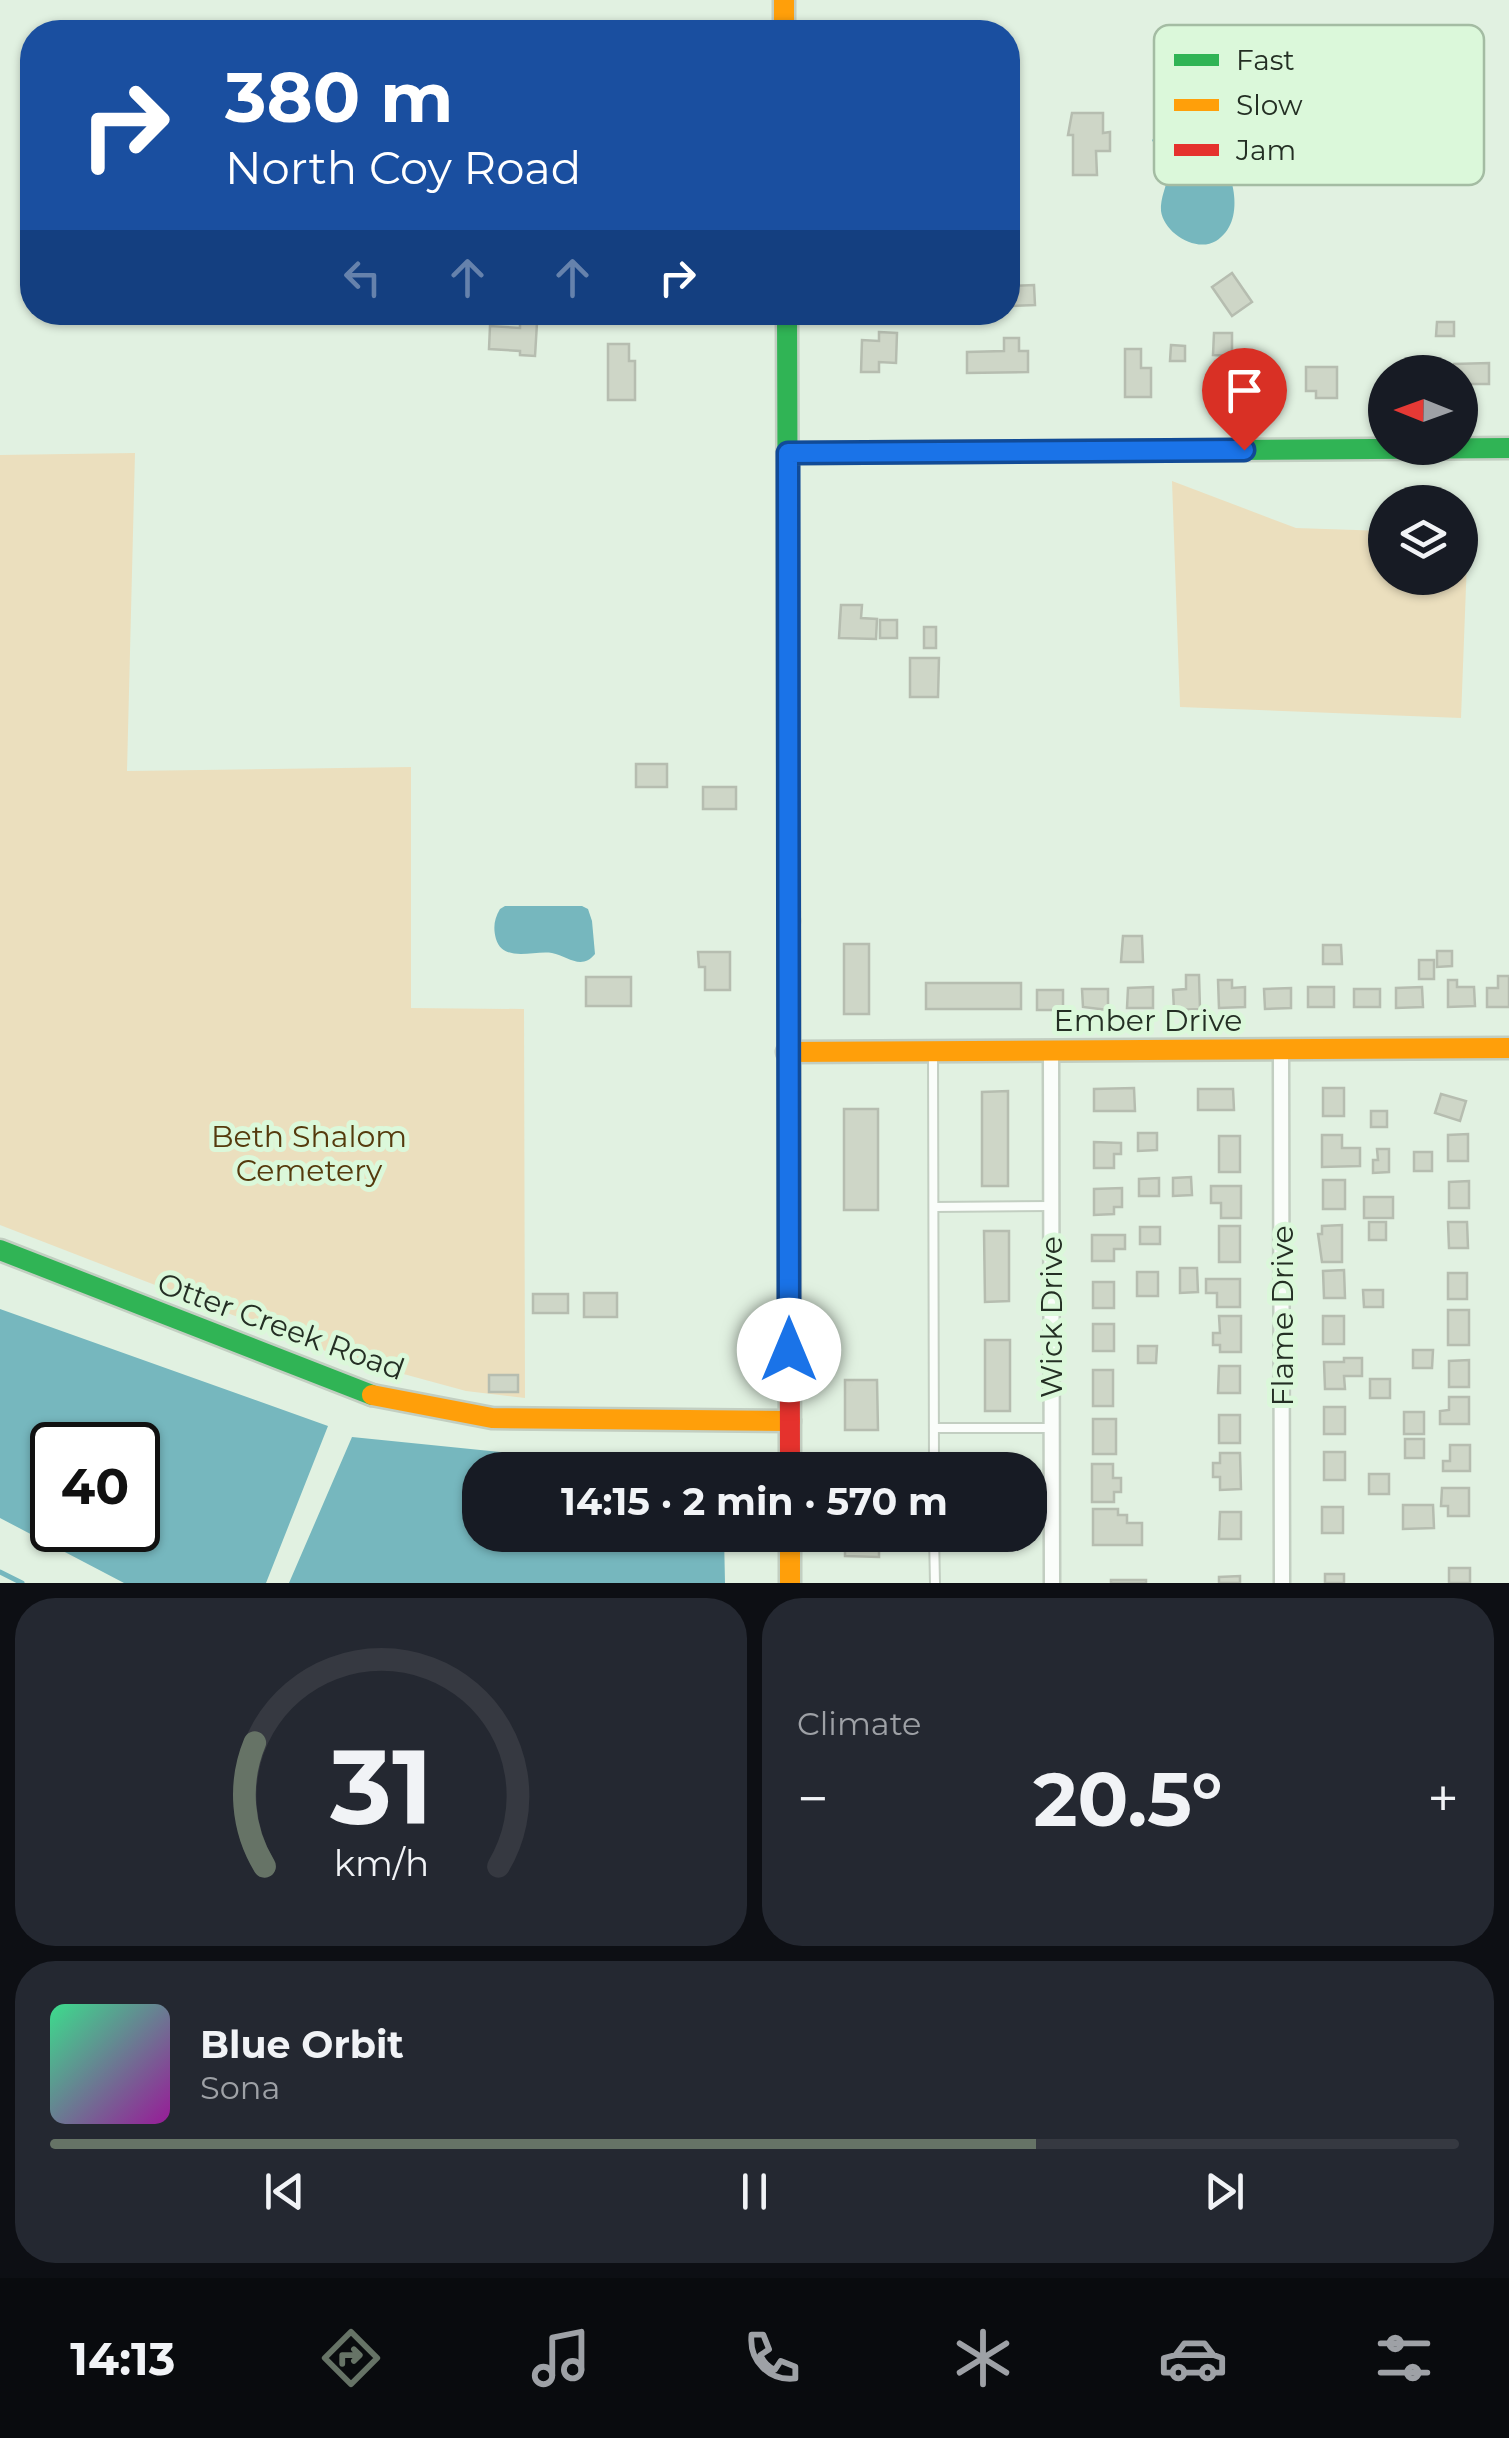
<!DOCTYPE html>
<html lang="en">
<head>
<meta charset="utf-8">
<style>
	body { margin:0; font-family:Montserrat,sans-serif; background:#242831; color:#f1f3f6; height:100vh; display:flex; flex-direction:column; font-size:38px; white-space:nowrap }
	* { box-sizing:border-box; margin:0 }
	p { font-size:32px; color:#9ea1a6 }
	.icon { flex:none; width:55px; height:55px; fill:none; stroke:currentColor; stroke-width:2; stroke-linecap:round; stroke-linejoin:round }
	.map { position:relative; height:1583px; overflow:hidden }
	.details { display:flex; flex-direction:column; gap:15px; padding:15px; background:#0d0f14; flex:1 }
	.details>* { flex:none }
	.top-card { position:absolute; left:20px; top:20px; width:1000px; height:305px; border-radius:40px; box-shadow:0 2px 8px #0004; background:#1a4fa0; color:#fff; overflow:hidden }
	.needle { width:65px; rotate:271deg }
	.fabs { position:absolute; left:1368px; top:355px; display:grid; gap:20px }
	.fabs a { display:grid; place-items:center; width:110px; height:110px; border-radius:50%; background:#171b24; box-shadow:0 2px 8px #0004; font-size:50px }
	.speed { position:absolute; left:30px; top:1422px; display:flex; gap:20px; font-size:50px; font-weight:700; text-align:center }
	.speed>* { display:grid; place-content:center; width:130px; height:130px; border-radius:50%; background:#171b24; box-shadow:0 2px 8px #0004; line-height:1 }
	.speed .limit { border:5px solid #111; border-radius:15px; background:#fff; color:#111 }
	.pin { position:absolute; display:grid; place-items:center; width:85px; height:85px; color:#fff; margin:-102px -42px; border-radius:50% 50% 50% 0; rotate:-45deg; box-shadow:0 0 10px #0007 }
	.pin .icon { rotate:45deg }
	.me { position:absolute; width:110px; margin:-55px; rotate:0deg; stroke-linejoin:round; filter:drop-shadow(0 0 8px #0008) }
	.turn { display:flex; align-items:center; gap:35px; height:210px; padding:0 40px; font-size:45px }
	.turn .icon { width:130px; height:130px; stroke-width:2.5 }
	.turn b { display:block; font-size:70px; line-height:85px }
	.lanes { display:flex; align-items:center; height:95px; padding:0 40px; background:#0003; justify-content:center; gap:50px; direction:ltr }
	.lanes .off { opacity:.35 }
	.big { font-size:75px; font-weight:700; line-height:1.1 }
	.details .card { flex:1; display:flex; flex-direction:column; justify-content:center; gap:15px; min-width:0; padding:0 35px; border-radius:40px; background:#242831 }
	.details .dial { align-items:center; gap:0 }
	.dial svg { height:260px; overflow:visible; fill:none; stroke:#363941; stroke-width:7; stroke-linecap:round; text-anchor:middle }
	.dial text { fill:#f1f3f6; stroke:none }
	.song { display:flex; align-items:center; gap:30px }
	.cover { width:120px; height:120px; border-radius:15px; background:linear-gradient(135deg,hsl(150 70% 55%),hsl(300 70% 35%)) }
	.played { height:10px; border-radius:5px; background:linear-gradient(90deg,#667366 70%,#363941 70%) }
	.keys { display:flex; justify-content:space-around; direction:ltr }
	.heat { display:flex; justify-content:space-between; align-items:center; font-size:55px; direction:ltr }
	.details .tiles { flex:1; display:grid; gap:15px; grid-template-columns:1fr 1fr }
	.card:last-child { grid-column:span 2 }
	.trip { position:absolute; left:462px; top:1452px; width:585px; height:100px; border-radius:40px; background:#171b24; box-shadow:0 2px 8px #0004; font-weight:700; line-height:100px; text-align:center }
	.tabs { display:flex; height:160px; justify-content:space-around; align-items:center; background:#090b0e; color:#9ea1a6 }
	.tabs .icon { width:70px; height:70px }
	.tabs .selected { color:#667366 }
	.tabs b { font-size:45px; color:#f1f3f6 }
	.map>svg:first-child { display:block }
	.green { fill:#ebdfbe }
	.water { fill:#76b7be; fill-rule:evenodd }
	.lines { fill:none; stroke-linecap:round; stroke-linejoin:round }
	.stream { stroke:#76b7be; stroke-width:5 }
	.building { fill:#ced6c7; stroke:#b6bdb0; stroke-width:2.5 }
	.lane-casing { stroke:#c2cec1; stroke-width:12 }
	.street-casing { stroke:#c2cec1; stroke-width:19 }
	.fast-casing { stroke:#c2cec1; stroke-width:25 }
	.slow-casing { stroke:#c2cec1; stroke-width:25 }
	.jam-casing { stroke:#c2cec1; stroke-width:25 }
	.lane { stroke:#fafdfa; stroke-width:8 }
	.street { stroke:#fafdfa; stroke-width:14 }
	.fast { stroke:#30b455; stroke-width:20 }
	.slow { stroke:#ff9f0a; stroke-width:20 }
	.jam { stroke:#e5322d; stroke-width:20 }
	.route-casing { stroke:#114b97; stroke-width:25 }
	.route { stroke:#1a73e8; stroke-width:18 }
	.labels { text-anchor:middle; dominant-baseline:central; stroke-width:10; stroke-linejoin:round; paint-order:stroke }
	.street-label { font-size:30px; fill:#242f24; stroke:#dbf8da }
	.park-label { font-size:30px; fill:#553a0d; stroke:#dbf8da }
	.key { fill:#dbf8da; stroke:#a4bca3; stroke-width:2.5 }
	.key-label { font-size:28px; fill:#242f24 }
</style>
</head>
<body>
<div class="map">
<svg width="1509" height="1583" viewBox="0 0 1509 1583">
	<rect width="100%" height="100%" fill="#e1f1e1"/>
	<!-- green -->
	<g class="green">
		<polygon points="135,453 127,771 411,767 411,1008 524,1009 525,1398 466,1391 341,1357 0,1225 0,455"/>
		<polygon points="1172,481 1296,528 1385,531 1385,578 1460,578 1460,534 1468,534 1461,718 1180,707"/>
	</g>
	<!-- water -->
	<g class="water">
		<path d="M 1169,125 C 1191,125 1202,131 1215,148 C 1234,171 1247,222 1216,241 C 1196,253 1164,233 1161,211 C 1160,197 1167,187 1168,173 L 1152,140 Z"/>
		<path d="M 505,906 L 582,906 L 588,909 L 592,921 L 595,954 C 581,971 568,956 552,953 C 534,950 503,963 496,939 C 493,928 494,919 500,909 Z"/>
		<path d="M 0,1309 L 328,1426 L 266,1583 L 124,1583 L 0,1518 ZM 52,1445 L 138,1445 L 138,1530 L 52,1530 Z"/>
		<polygon points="352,1437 679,1470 480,1470 480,1535 724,1535 725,1583 289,1583"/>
	</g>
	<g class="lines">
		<!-- stream -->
		<polyline class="stream" points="0,1572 22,1583"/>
	</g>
	<!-- building -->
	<g class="building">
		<polygon points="1072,113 1103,113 1103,133 1110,132 1110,151 1096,151 1097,175 1073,175 1073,135 1068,135"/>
		<polygon points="1232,273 1252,302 1232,316 1212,287"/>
		<polygon points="1034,285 1035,305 1008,306 1008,286"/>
		<polygon points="1437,322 1454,322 1454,336 1436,336"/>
		<polygon points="520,323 537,323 535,356 520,355 520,351 489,349 490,326 520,328"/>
		<polygon points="879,332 897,333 896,363 879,362 879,372 861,372 862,340 879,341"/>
		<polygon points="1214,333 1232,333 1232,356 1213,355"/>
		<polygon points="1004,338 1019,338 1019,351 1028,351 1028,372 967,373 967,352 1004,351"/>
		<polygon points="608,344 629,344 629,361 635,361 635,400 608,400"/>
		<polygon points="1171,345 1185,346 1185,361 1170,361"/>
		<polygon points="1125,349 1141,349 1141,368 1151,368 1151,397 1125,397"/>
		<polygon points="1229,363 1247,363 1247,398 1230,398 1230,392 1218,393 1218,370 1229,370"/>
		<polygon points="1489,363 1489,384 1460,384 1460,372 1454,372 1454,364"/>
		<polygon points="1306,367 1337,367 1337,398 1316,398 1316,391 1306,391"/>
		<polygon points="841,605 862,605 861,618 877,619 876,639 839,638"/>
		<rect x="880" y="620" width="17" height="18"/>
		<rect x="924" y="627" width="12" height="21"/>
		<polygon points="910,658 939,658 938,697 910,697"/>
		<rect x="636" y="764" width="31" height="23"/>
		<rect x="703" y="787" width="33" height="22"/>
		<polygon points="1123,936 1142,936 1143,962 1121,962"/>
		<rect x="844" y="944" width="25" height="70"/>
		<polygon points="1323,945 1341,945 1342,964 1323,964"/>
		<polygon points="1437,951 1452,951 1452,966 1437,967"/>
		<polygon points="698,952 730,952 730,990 705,990 705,967 699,967"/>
		<rect x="1419" y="960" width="15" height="19"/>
		<polygon points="1186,975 1199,975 1200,1009 1174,1010 1173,990 1186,989"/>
		<polygon points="1498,976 1509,976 1509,1007 1487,1007 1487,988 1498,988"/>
		<rect x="586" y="977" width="45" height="29"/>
		<polygon points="1218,980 1232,980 1232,988 1245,987 1245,1007 1219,1008"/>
		<polygon points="1448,980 1457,980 1457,987 1474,987 1475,1006 1448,1007"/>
		<rect x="926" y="983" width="95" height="26"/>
		<polygon points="1153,987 1153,1008 1127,1008 1128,988"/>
		<rect x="1308" y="987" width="26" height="20"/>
		<polygon points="1422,987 1423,1007 1396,1008 1396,988"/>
		<polygon points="1291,988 1291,1008 1265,1009 1264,989"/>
		<polygon points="1082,989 1108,989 1108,1010 1083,1007"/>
		<rect x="1354" y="989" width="26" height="18"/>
		<rect x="1037" y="990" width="26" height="20"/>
		<polygon points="1134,1088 1135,1111 1094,1111 1094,1089"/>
		<rect x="1323" y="1088" width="21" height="28"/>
		<polygon points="1198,1089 1233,1089 1234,1110 1198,1110"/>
		<polygon points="1008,1091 1008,1186 982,1186 982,1092"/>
		<polygon points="1441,1094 1466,1101 1460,1121 1435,1113"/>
		<rect x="844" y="1109" width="34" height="101"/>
		<rect x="1371" y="1111" width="16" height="16"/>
		<polygon points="1138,1133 1157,1133 1157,1150 1138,1151"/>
		<polygon points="1468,1134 1468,1161 1448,1161 1448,1135"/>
		<polygon points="1322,1135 1342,1135 1342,1148 1360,1148 1360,1166 1322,1167"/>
		<rect x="1219" y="1136" width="21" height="36"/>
		<polygon points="1094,1142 1121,1143 1121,1154 1114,1154 1114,1168 1094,1168"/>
		<polygon points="1377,1149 1389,1149 1389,1172 1373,1173 1373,1160 1378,1160"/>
		<rect x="1414" y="1152" width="18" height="19"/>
		<polygon points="1191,1177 1192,1195 1173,1196 1173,1178"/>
		<polygon points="1159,1178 1159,1196 1139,1196 1139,1179"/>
		<rect x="1323" y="1180" width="22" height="29"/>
		<polygon points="1469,1181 1469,1208 1449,1208 1449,1182"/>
		<polygon points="1211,1186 1241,1186 1241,1218 1221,1218 1221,1203 1211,1203"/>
		<polygon points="1122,1188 1122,1207 1114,1207 1114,1214 1094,1215 1094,1189"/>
		<rect x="1364" y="1197" width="29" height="21"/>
		<rect x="1369" y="1222" width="17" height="18"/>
		<polygon points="1448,1222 1467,1222 1468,1248 1449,1248"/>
		<polygon points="1342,1225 1342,1262 1322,1262 1318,1234 1322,1234 1322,1226"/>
		<rect x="1219" y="1226" width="21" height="36"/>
		<rect x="1140" y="1227" width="20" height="17"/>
		<polygon points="984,1231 1009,1231 1009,1301 985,1302"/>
		<polygon points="1092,1235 1125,1235 1125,1249 1114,1249 1114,1261 1092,1261"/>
		<polygon points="1180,1268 1197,1268 1198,1292 1180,1293"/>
		<polygon points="1344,1270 1345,1298 1324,1298 1323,1271"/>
		<rect x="1137" y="1272" width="21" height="24"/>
		<rect x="1448" y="1273" width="19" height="26"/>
		<polygon points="1206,1279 1240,1279 1240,1307 1217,1307 1217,1293 1206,1293"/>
		<rect x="1093" y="1282" width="21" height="26"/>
		<polygon points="1363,1290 1383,1290 1383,1307 1364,1307"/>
		<rect x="584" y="1293" width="33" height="24"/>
		<rect x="533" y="1294" width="35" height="19"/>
		<rect x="1448" y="1310" width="21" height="35"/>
		<polygon points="1219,1316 1241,1316 1241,1352 1220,1352 1220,1345 1213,1345 1213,1333 1220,1333"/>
		<rect x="1323" y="1316" width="21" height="28"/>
		<rect x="1093" y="1324" width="21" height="27"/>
		<rect x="985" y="1340" width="25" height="71"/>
		<polygon points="1138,1346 1157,1346 1156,1363 1138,1363"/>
		<polygon points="1413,1350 1433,1350 1432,1368 1413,1368"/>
		<polygon points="1344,1358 1362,1358 1362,1376 1344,1376 1345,1389 1325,1389 1324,1362 1344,1362"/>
		<polygon points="1469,1360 1469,1387 1449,1387 1449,1361"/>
		<polygon points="1219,1366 1240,1366 1240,1393 1218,1393"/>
		<rect x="1093" y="1370" width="20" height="36"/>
		<rect x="489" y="1375" width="29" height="17"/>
		<rect x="1370" y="1379" width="20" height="19"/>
		<polygon points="845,1380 877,1380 878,1430 845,1430"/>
		<polygon points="1449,1397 1469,1397 1469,1424 1440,1424 1440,1411 1449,1410"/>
		<rect x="1324" y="1407" width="21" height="27"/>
		<rect x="1404" y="1412" width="20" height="22"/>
		<rect x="1219" y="1415" width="21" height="28"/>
		<rect x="1093" y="1419" width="23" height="35"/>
		<rect x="1405" y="1439" width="19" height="19"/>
		<polygon points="1450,1445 1470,1445 1470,1471 1443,1471 1443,1461 1450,1461"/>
		<rect x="1324" y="1452" width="21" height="28"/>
		<polygon points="1220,1453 1240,1453 1241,1489 1220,1490 1220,1477 1213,1477 1213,1463 1220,1463"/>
		<polygon points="984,1454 1009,1454 1009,1470 985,1470"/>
		<polygon points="1092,1464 1113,1464 1113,1478 1121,1478 1121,1492 1114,1492 1114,1502 1092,1502"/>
		<rect x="1369" y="1474" width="20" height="20"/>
		<polygon points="1442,1488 1469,1488 1469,1516 1448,1516 1448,1506 1441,1506"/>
		<polygon points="1403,1505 1433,1505 1434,1528 1403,1529"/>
		<rect x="1322" y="1507" width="21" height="26"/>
		<polygon points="1093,1509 1118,1509 1118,1515 1127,1515 1127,1523 1142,1523 1142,1545 1093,1545"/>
		<polygon points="1220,1512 1241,1512 1241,1539 1219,1539"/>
		<polygon points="845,1535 879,1535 879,1557 845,1556"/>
		<rect x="1449" y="1568" width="21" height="15"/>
		<rect x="1325" y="1574" width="19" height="9"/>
		<polygon points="1240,1576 1240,1583 1219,1583 1219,1577"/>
		<rect x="1111" y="1580" width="35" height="3"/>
	</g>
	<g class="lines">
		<defs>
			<g id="lane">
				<polyline points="933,1055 934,1470"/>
				<polyline points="934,1207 1051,1206"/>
				<polyline points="934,1428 1052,1428"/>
				<polyline points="934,1535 935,1583"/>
			</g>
			<g id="street">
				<polyline points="1281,1050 1282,1583"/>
				<polyline points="1051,1051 1052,1583"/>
			</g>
			<g id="fast">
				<polyline points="787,312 789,921"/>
				<polyline points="788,453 1509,448"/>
				<polyline points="0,1250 372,1395"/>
			</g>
			<g id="slow">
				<polyline points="784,0 784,32"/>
				<polyline points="787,1052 1509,1048"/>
				<polyline points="372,1395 492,1418 790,1421"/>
				<polyline points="790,1535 790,1583"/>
			</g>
			<polyline id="jam" points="789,921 790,1470"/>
		</defs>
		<!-- lane casing -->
		<use href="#lane" class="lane-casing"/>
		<!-- street casing -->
		<use href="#street" class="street-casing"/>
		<!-- fast casing -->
		<use href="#fast" class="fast-casing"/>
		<!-- slow casing -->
		<use href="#slow" class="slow-casing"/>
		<!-- jam casing -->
		<use href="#jam" class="jam-casing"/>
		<!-- lane -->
		<use href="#lane" class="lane"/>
		<!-- street -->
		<use href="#street" class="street"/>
		<!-- fast -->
		<use href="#fast" class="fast"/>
		<!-- slow -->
		<use href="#slow" class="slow"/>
		<!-- jam -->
		<use href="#jam" class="jam"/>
	</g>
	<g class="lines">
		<defs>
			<polyline id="route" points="789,1350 788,453 1244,450"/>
		</defs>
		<!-- route casing -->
		<use href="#route" class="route-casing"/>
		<!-- route -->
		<use href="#route" class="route"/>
	</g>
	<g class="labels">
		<!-- street labels -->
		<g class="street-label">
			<text x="1148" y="1020">Ember Drive</text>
			<text transform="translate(1282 1316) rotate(-90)">Flame Drive</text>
			<text transform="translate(1051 1317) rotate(-90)">Wick Drive</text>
			<text transform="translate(281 1326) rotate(20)">Otter Creek Road</text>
		</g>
		<!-- park labels -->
		<g class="park-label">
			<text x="309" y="1136">Beth Shalom<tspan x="309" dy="34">Cemetery</tspan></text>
		</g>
	</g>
	<!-- legend -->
	<rect x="1154" y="25" width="330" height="160" rx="15" class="key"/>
	<rect x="1174" y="54" width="45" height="12" fill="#30b455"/>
	<rect x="1174" y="99" width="45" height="12" fill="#ff9f0a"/>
	<rect x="1174" y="144" width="45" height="12" fill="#e5322d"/>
	<g class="key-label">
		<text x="1236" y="70">Fast</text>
		<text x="1236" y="115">Slow</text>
		<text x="1236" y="160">Jam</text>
	</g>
</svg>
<div class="fabs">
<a><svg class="needle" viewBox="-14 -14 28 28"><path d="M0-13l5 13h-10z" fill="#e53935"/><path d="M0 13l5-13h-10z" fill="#9ea1a6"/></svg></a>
<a><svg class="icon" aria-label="layers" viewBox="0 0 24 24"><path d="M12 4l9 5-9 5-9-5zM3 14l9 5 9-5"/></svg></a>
</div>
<div class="speed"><div class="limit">40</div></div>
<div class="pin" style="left:1244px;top:450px;background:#d93025"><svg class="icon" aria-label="arrive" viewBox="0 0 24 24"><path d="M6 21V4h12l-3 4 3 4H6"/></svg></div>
<svg class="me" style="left:789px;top:1350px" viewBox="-20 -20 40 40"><circle r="19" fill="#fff"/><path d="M0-13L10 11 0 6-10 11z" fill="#1a73e8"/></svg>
<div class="trip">14:15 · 2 min · 570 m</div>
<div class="top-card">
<div class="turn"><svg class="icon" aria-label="right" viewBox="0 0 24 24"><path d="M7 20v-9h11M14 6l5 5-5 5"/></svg><div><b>380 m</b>North Coy Road</div></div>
<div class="lanes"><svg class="icon off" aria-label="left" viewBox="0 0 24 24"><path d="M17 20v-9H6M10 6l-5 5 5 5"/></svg><svg class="icon off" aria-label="ahead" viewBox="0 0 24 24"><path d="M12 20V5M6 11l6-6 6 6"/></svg><svg class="icon off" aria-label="ahead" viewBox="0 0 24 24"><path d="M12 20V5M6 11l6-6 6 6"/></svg><svg class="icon" aria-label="right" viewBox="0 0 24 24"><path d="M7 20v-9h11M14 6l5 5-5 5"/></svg></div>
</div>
</div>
<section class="details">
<div class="tiles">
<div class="card dial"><svg viewBox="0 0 100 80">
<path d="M14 69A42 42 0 1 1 86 69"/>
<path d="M14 69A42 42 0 0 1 11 31" stroke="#667366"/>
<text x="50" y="56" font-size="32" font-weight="700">31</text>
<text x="50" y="72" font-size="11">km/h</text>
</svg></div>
<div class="card"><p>Climate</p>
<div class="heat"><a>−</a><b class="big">20.5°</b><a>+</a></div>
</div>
<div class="card">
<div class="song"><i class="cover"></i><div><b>Blue Orbit</b><p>Sona</p></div></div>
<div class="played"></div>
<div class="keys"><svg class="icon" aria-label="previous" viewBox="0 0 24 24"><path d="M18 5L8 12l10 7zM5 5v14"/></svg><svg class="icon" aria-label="pause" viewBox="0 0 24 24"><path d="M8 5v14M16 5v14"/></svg><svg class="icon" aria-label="next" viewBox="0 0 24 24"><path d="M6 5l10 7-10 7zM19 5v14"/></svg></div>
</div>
</div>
</section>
<nav class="tabs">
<b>14:13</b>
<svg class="icon selected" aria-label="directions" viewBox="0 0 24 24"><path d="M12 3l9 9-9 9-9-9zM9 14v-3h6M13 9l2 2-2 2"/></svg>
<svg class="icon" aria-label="music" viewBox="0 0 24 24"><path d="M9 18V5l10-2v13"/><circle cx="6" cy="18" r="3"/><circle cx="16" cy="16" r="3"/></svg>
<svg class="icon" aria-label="phone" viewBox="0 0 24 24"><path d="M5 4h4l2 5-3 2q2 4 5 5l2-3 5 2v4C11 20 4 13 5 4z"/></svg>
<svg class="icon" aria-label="climate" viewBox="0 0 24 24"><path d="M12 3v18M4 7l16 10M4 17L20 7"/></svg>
<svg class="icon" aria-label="car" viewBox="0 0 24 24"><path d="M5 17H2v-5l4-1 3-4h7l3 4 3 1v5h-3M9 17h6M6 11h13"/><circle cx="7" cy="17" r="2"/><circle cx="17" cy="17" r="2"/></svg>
<svg class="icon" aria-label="filters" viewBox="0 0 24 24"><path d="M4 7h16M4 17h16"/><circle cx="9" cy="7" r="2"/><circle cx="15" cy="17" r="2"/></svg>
</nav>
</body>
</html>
